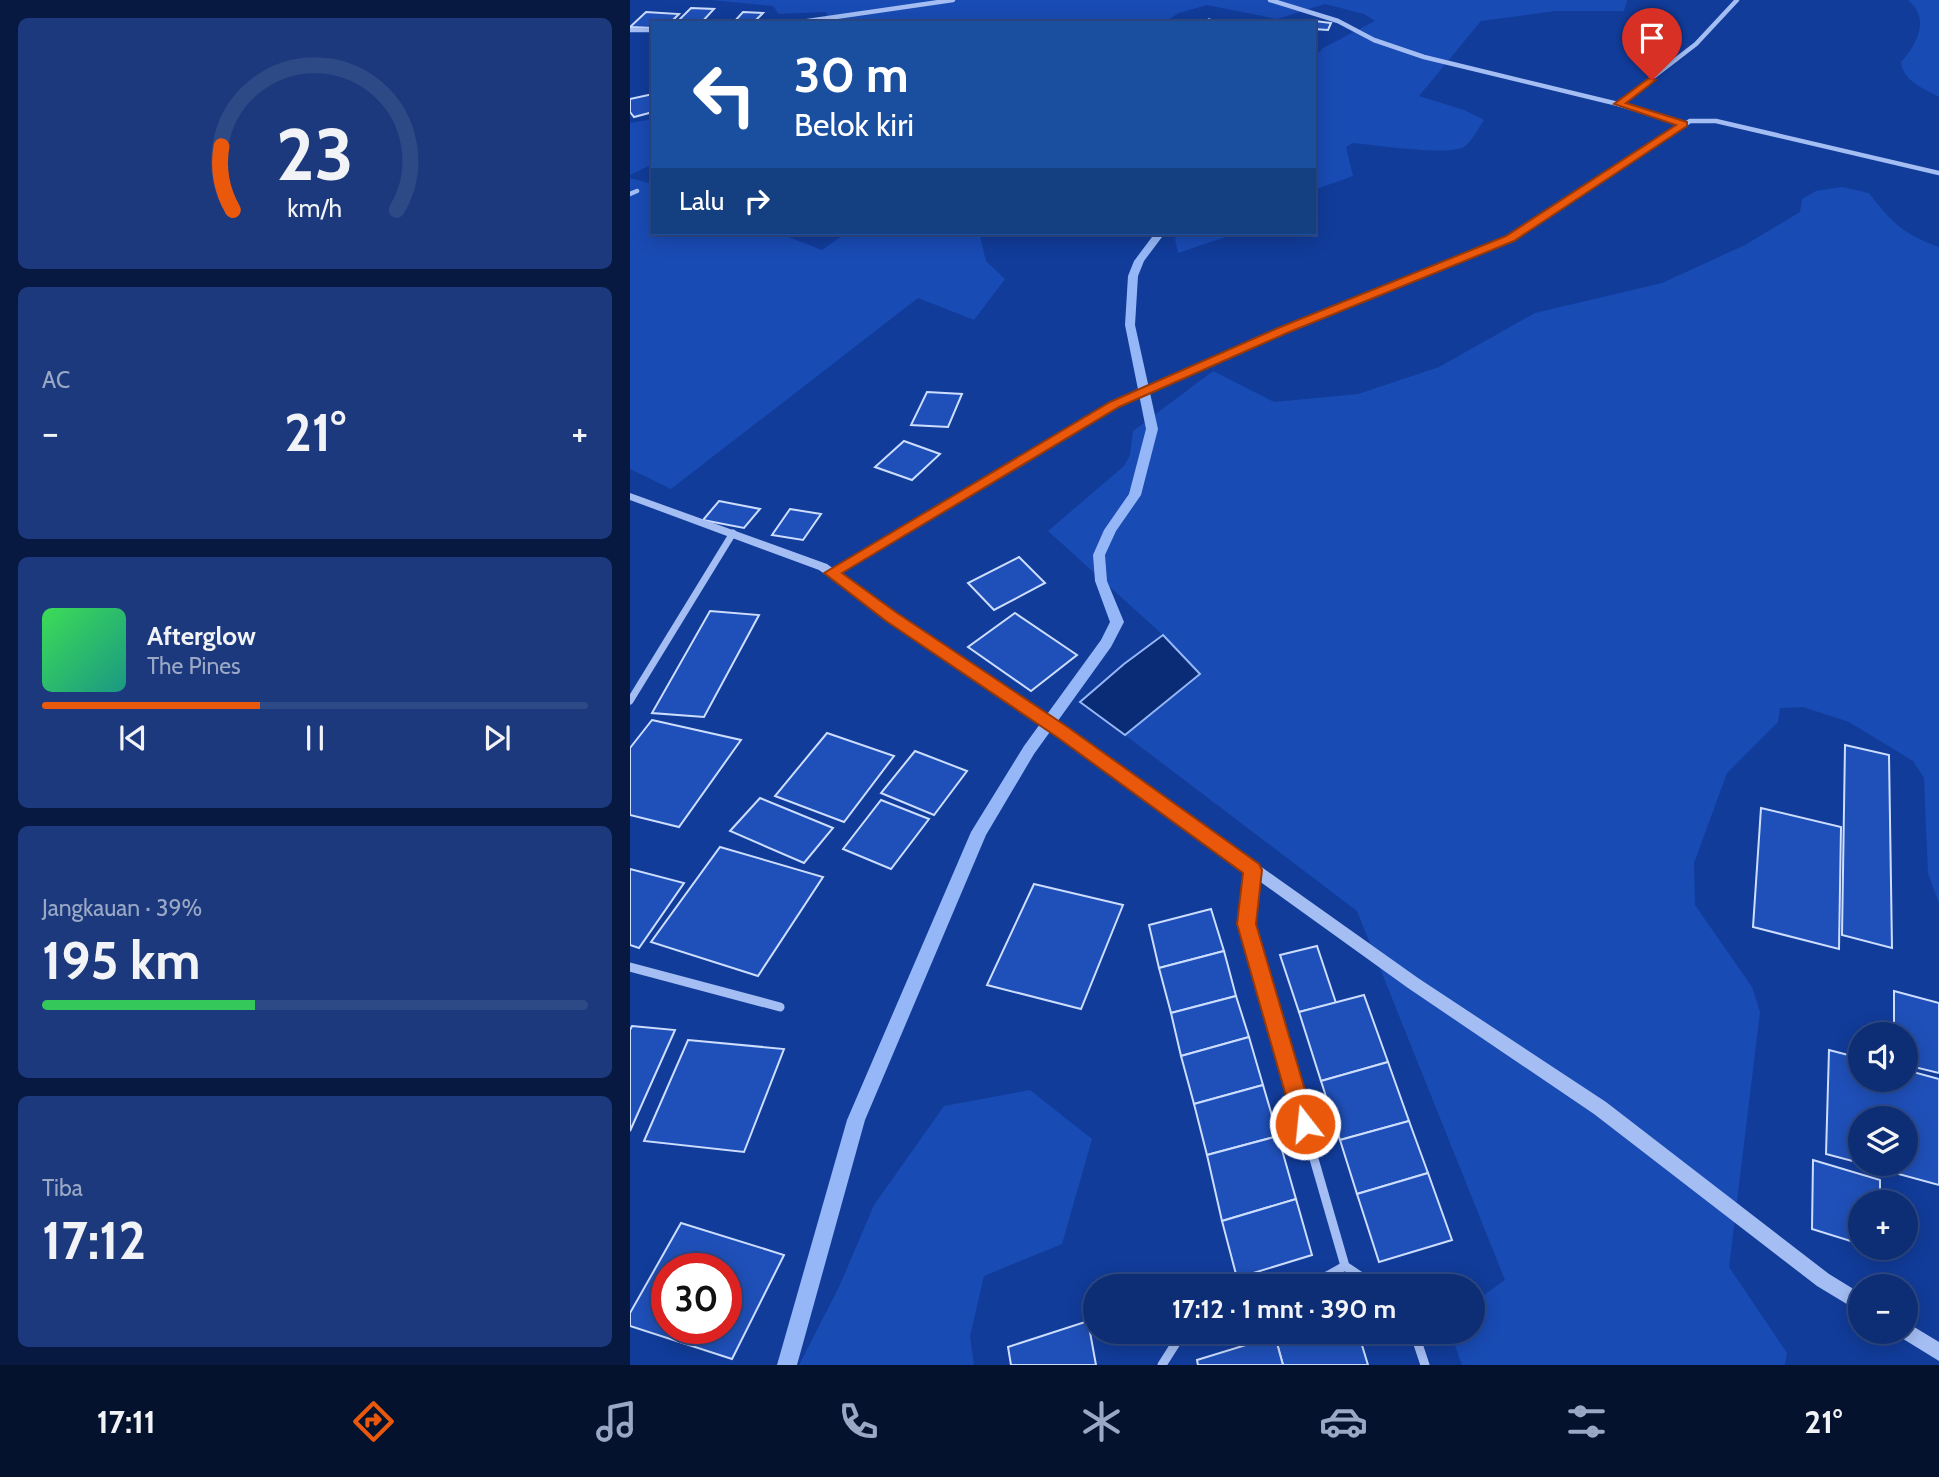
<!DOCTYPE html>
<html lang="id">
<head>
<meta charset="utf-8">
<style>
	body { margin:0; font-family:Cabin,sans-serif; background:#1b397c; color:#f1f3f6; height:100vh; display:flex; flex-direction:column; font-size:26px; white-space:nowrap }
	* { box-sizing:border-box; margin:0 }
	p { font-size:23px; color:#9aa8c5 }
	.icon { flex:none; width:38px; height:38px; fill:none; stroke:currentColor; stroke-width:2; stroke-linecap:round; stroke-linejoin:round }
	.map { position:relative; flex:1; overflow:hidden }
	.panel { display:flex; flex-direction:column; gap:18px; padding:18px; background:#071940; width:630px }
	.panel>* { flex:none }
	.hud { position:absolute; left:21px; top:21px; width:665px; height:214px; border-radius:0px; box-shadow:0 4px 18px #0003,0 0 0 2px #2d4986; background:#1a4fa0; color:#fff; overflow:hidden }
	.fabs { position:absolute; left:1218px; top:1022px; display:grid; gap:14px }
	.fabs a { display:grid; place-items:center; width:70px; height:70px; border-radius:50%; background:#0d2d74; box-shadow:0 4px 18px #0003,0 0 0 2px #2d4986; font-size:35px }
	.speed { position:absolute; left:21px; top:1253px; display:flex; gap:14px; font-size:35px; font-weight:700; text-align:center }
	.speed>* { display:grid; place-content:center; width:91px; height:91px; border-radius:50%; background:#0d2d74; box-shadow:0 4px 18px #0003,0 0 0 2px #2d4986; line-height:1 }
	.speed .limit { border:10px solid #d22; background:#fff; color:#111 }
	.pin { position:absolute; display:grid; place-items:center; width:60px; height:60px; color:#fff; margin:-72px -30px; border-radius:50% 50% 50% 0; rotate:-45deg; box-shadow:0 0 7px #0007 }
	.pin .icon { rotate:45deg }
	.me { position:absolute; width:77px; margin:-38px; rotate:344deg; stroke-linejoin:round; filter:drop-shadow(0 0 5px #0008) }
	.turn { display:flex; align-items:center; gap:24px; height:147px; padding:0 28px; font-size:32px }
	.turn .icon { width:91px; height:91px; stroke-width:2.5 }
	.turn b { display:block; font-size:49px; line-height:60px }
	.then { display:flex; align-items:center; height:66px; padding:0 28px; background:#0003; gap:14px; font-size:26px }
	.big { font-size:52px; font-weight:700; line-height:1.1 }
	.panel .tile { flex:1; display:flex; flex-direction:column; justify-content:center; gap:10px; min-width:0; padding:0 24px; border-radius:10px; background:#1b397c }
	.panel .dial { align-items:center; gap:0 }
	.dial svg { height:182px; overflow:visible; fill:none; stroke:#2d4986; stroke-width:7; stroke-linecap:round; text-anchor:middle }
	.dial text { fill:#f1f3f6; stroke:none }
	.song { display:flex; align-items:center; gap:21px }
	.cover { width:84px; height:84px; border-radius:10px; background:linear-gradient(135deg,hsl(130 70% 55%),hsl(170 70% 35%)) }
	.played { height:7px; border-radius:4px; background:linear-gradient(90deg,#ea580c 40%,#2d4986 40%) }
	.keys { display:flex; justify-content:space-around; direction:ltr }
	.heat { display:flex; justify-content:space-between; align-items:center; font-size:38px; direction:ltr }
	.charge { height:10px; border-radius:5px; background:linear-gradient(90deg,#34c759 39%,#2d4986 0) }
	.trip { position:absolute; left:453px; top:1274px; width:402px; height:70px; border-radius:35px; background:#0d2d74; box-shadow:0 4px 18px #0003,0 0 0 2px #2d4986; font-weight:700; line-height:70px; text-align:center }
	.menu { display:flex; height:112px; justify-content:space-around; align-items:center; background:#05122e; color:#9aa8c5 }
	.menu .icon { width:49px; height:49px }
	.menu .current { color:#ea580c }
	.menu b { font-size:32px; color:#f1f3f6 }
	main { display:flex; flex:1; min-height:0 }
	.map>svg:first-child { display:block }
	.green { fill:#194bb4 }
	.water { fill:#0a2b76; stroke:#96b7f7; stroke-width:2 }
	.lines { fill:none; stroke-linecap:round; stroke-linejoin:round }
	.stream { fill:#96b7f7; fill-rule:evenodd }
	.building { fill:#1f50b9; stroke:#ccddfe; stroke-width:2; fill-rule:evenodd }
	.minor-far3 { stroke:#a4bef4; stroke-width:4.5 }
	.minor-far2 { stroke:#a4bef4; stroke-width:5 }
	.minor-far1 { stroke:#a4bef4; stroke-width:7 }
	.minor { stroke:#a4bef4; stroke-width:9 }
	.tertiary { fill:#a4bef4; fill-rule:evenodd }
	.route { fill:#ea580c; stroke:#983908; stroke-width:2 }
</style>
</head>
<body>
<main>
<section class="panel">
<div class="tile dial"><svg viewBox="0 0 100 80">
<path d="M14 69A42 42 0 1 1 86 69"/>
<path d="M14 69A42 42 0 0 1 9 41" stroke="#ea580c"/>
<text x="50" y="56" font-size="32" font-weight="700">23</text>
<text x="50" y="72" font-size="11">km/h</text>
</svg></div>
<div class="tile"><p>AC</p>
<div class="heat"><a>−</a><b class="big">21°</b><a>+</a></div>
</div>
<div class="tile">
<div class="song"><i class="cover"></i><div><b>Afterglow</b><p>The Pines</p></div></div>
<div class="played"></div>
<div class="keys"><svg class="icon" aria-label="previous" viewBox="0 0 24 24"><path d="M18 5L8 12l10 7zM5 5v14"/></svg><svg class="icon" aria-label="pause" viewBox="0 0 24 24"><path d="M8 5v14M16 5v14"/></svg><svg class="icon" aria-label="next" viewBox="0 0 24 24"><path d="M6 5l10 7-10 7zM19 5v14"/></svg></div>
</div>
<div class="tile"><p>Jangkauan · 39%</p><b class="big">195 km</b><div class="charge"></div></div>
<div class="tile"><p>Tiba</p><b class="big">17:12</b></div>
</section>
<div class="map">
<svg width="1309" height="1365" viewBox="0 0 1309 1365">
	<rect width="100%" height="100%" fill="#113c9a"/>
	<!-- green -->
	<g class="green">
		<path d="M 81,0 L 997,0 L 994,11 L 926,11 L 851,21 L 789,96 L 834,110 L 854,120 C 848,128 842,142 834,147 C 817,156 746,145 723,143 L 716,147 L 723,176 L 684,190 L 684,57 L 693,48 L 745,21 L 734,14 L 695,4 L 647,19 L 577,5 L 549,13 L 533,23 L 198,23 L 196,12 L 149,14 L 143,6 Z"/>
		<path d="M 1278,0 L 1309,0 L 1309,97 C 1293,88 1273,81 1271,62 C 1287,45 1301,18 1278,0 Z"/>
		<polygon points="23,119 23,164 0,175 0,123"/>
		<polygon points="0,178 23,184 23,233 148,233 192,250 216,233 352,233 350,236 356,261 375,279 344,320 288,298 41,489 0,469"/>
		<path d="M 1212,187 L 1239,193 C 1262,223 1273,234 1309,247 L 1309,904 L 1298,873 L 1294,778 L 1283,761 L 1219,722 L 1173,707 L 1150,708 L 1148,722 L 1097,773 L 1064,863 L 1065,905 L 1122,987 L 1130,1012 L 1099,1267 L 1157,1353 L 1155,1365 L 832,1365 L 820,1332 L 844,1332 L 844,1302 L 875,1280 L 727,911 L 495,735 L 569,674 L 533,635 L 418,531 L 494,466 L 500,455 L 503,431 L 583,371 L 644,402 L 728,394 L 809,367 L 905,313 L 1032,283 L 1115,245 L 1170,212 L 1172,199 L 1186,191 Z"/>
		<polygon points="549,233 607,233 548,253 545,239"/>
		<polygon points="400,1090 462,1139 432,1244 354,1276 340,1336 344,1365 169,1365 209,1287 244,1205 314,1106"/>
	</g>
	<!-- water -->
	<polygon class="water" points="533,635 570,674 495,735 450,702 494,664"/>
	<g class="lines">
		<!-- stream -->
		<g class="stream">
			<polygon points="579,18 583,20 580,23 571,23"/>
			<polygon points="525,233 535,233 514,261 508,276 505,325 528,429 511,495 486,531 475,555 477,581 494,622 481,647 404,754 356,835 235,1120 167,1365 147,1365 217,1120 341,832 394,746 471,640 480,622 465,581 463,555 474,530 499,494 516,429 495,325 498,276 504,261"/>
		</g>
	</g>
	<!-- building -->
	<g class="building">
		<polygon points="61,8 84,9 71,23 46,23"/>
		<polygon points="16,12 49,14 40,23 23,23 23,28 0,27"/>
		<polygon points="113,12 133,13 123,23 103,23"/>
		<polygon points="677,20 701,23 698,30 684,29 684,23 676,23"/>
		<polygon points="23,94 23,112 4,117 0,112 0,99"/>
		<polygon points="297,392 332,394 318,427 281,425"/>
		<polygon points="274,441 310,454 282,480 245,467"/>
		<polygon points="89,501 130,509 114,528 73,520"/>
		<polygon points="160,509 191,514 173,540 142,535"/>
		<polygon points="389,557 415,583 364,610 338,583"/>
		<polygon points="80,611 129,615 74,717 22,713"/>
		<polygon points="385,613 447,655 401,691 338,647"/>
		<polygon points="22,720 111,740 49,827 0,815 0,748"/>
		<polygon points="197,733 264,756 214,822 145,796"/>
		<polygon points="1215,745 1259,755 1262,948 1212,935"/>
		<polygon points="285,751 337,771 304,815 251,793"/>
		<polygon points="130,798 203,828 174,863 100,831"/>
		<polygon points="251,800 299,819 261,869 213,849"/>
		<polygon points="1131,808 1211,827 1209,949 1123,927"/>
		<polygon points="90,847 193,877 128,976 21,942"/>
		<polygon points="0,869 54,883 9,948 0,945"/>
		<polygon points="404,884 493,905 451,1009 357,985"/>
		<polygon points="581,909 594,951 529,968 519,925"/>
		<polygon points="687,946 706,1003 669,1012 650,955"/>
		<polygon points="594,951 606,996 541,1013 529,968"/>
		<polygon points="1264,991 1309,1003 1309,1073 1276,1065 1276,1034 1264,1034"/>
		<polygon points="734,995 758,1062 691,1081 669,1012"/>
		<polygon points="606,996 619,1037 551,1056 541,1013"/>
		<polygon points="2,1026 45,1030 0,1131 0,1030"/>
		<polygon points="619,1037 633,1085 564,1104 551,1056"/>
		<polygon points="58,1040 154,1049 114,1152 14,1141"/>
		<polygon points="1199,1050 1230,1058 1230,1080 1276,1080 1276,1070 1309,1079 1309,1185 1232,1164 1276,1164 1276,1118 1230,1118 1230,1163 1196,1154"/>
		<polygon points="758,1062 779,1121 710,1140 691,1081"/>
		<polygon points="633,1085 648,1136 577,1155 564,1104"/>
		<polygon points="779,1121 798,1173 727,1194 710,1140"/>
		<polygon points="648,1136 666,1199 592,1221 577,1155"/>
		<polygon points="1183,1160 1250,1180 1250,1202 1230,1202 1230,1244 1182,1229"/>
		<polygon points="798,1173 822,1240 749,1262 727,1194"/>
		<polygon points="666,1199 682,1255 607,1278 592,1221"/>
		<path d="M 51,1223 L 154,1255 L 102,1359 L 0,1326 L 0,1313 ZM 37,1269 L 96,1269 L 96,1328 L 37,1328 Z"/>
		<polygon points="458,1321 466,1365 381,1365 378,1347"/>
		<polygon points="659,1332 728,1332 738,1365 653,1365 645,1336"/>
		<polygon points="645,1336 653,1365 568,1365 567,1360"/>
	</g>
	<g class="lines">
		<!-- minor-far3 -->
		<g class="minor-far3">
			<polyline points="640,0 708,21 744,40 794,57 988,104"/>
			<polyline points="164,23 323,0"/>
			<polyline points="0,30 23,30"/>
			<polyline points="1054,124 988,104 1066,44 1107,0"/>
			<polyline points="0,194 7,191"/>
			<polyline points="906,222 1060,121 1086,121 1309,173"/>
		</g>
		<!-- minor-far2 -->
		<polyline class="minor-far2" points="309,509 485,404 653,330 880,239 909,220"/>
		<!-- minor-far1 -->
		<g class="minor-far1">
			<polyline points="201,573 312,507"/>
			<polyline points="0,701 103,533"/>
			<polyline points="622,882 623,870"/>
		</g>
		<!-- minor -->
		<g class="minor">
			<polyline points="622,880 616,924 715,1266 745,1286"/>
			<polyline points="0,967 150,1007"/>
			<polyline points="679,1286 715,1266"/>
			<polyline points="784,1332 795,1365"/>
			<polyline points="532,1365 553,1332"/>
		</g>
		<!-- tertiary -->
		<g class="tertiary">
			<polygon points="0,493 197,564 265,614 437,729 788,978 976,1102 1199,1274 1230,1293 1230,1312 1187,1286 964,1114 778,988 429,737 257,620 189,570 0,500"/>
			<polygon points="1276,1322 1309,1342 1309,1361 1270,1337 1267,1332 1276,1332"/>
		</g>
	</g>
	<!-- route -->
	<polygon class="route" points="1019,78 1026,80 996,103 1057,122 1057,126 884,241 657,333 489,407 212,573 267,613 439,728 629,864 632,870 626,924 685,1124 682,1131 675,1134 667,1131 664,1124 607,924 613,873 427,737 256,621 194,573 480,402 648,328 876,236 1046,125 984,104"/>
</svg>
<div class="fabs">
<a><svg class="icon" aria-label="sound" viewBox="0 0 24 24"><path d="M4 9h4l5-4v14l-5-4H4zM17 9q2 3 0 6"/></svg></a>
<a><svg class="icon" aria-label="layers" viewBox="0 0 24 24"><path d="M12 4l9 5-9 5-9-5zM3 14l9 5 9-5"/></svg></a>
<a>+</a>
<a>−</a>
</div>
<div class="speed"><div class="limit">30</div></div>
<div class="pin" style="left:1022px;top:80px;background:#d93025"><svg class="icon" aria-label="arrive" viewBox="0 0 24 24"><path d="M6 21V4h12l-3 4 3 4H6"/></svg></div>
<svg class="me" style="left:675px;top:1124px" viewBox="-20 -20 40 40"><circle r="17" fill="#ea580c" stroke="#fff" stroke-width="3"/><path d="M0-11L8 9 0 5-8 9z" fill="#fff"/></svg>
<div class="trip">17:12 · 1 mnt · 390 m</div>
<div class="hud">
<div class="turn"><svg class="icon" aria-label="left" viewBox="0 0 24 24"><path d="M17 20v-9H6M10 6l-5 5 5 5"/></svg><div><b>30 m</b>Belok kiri</div></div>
<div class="then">Lalu<svg class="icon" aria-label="right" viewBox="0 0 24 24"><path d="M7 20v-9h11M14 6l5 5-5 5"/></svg></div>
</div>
</div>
</main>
<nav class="menu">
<b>17:11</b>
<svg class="icon current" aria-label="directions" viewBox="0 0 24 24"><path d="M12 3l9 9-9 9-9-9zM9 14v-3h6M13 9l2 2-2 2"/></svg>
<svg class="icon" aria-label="music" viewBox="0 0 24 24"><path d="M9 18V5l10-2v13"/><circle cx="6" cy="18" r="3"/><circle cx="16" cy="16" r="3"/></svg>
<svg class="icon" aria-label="phone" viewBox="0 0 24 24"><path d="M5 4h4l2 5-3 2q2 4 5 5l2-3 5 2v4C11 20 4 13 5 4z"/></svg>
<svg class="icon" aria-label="climate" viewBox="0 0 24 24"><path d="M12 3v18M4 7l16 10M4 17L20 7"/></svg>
<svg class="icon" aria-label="car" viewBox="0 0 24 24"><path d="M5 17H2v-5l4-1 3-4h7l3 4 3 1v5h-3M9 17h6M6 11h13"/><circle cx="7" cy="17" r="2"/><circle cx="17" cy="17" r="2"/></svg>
<svg class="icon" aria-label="filters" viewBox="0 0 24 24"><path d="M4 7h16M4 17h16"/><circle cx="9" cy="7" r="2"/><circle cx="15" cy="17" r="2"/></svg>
<b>21°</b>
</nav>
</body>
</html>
